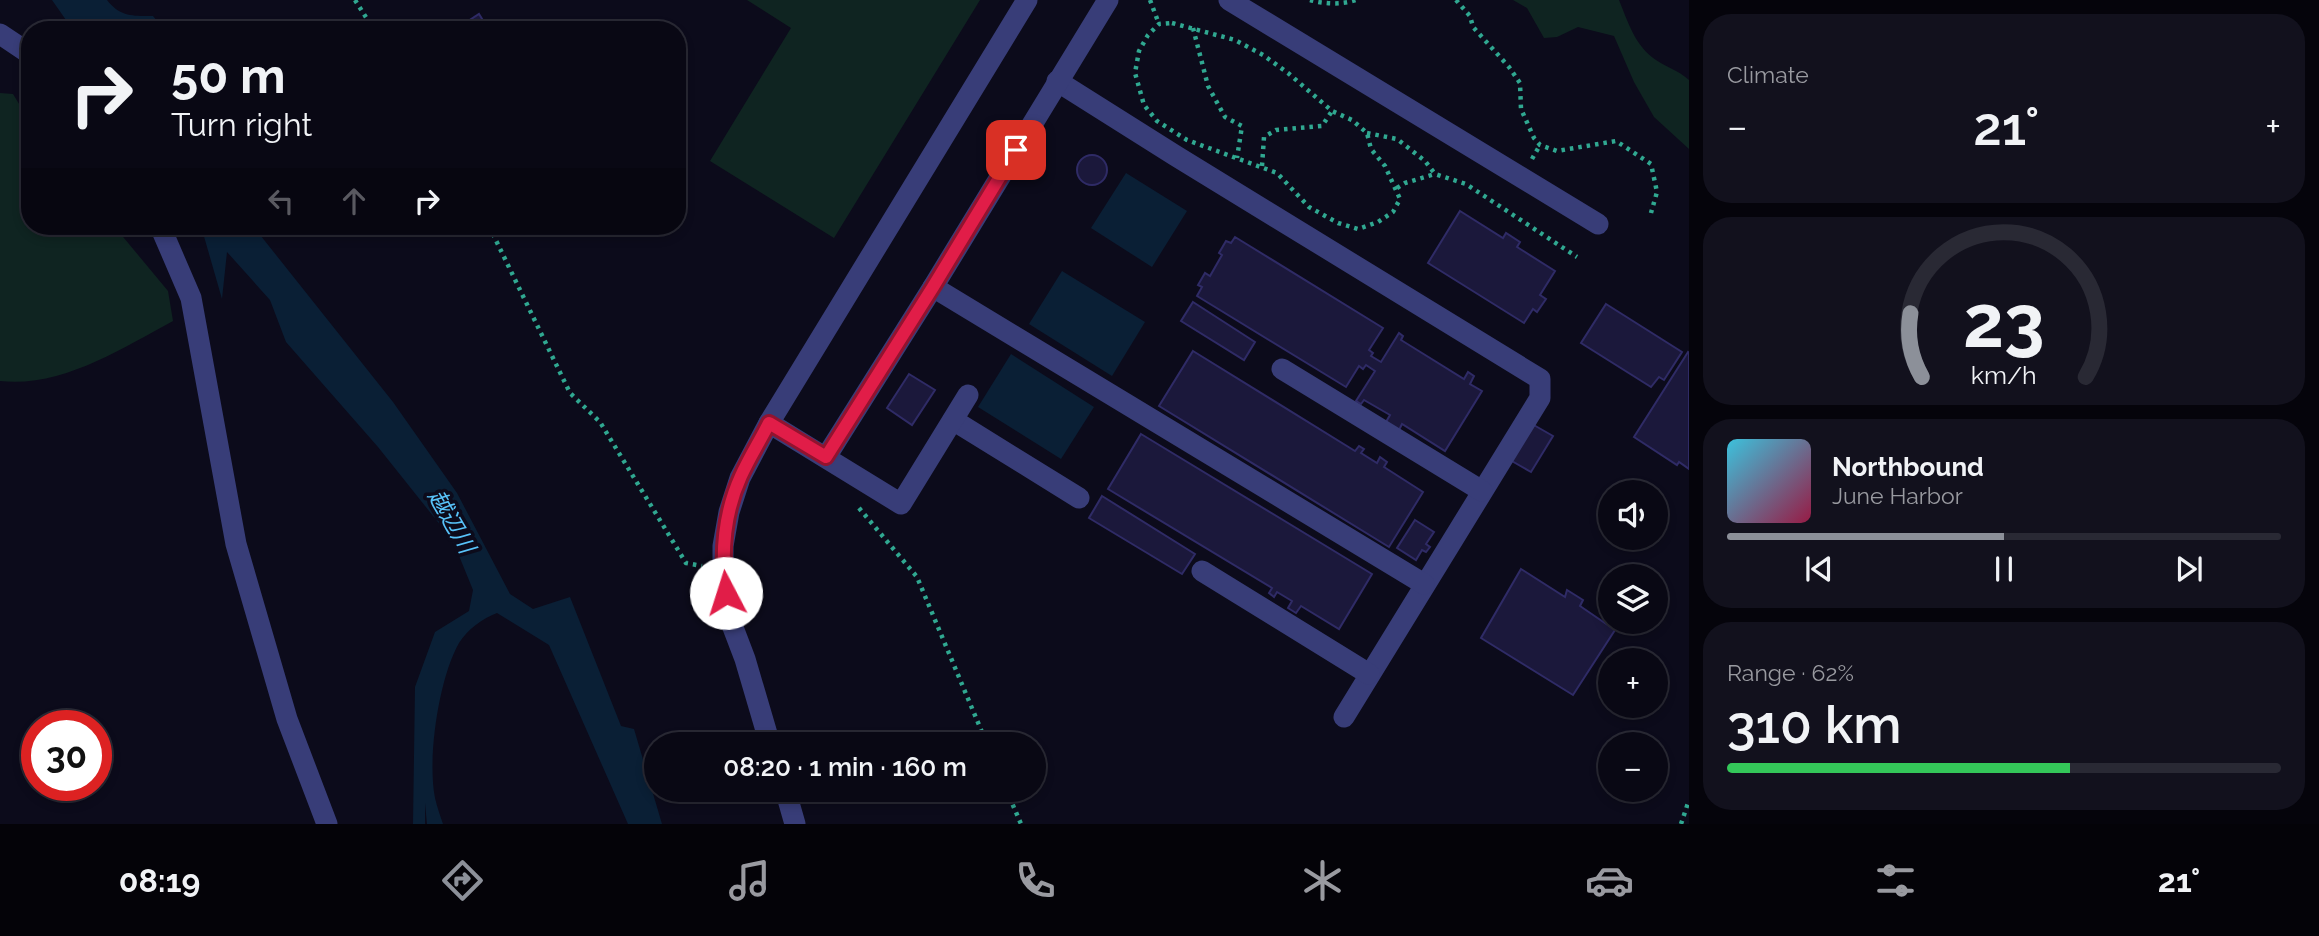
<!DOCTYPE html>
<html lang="en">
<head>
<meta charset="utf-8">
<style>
	body { margin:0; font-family:Raleway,"Noto Sans JP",sans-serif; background:#12111d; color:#f1f3f6; height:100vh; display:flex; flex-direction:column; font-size:26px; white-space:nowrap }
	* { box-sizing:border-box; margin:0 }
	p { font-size:23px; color:#999aa0 }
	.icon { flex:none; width:38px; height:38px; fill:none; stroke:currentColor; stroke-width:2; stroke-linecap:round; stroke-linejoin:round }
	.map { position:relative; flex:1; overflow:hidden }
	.side { display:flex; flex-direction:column; gap:14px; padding:14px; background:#05040b; width:630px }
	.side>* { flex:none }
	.top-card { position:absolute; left:21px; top:21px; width:665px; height:214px; border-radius:28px; box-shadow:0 4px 10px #0003,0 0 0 2px #292934; background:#090814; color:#f1f3f6; overflow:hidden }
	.controls { position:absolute; left:1598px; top:480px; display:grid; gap:14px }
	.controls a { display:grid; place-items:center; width:70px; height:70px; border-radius:50%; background:#090814; box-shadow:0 4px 10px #0003,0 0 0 2px #292934; font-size:35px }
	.speed { position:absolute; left:21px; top:710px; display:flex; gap:14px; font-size:35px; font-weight:700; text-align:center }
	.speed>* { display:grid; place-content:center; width:91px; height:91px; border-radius:50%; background:#090814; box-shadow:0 4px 10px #0003,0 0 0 2px #292934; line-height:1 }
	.speed .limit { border:10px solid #d22; background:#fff; color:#111 }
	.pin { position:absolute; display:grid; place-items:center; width:60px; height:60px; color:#fff; margin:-30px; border-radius:14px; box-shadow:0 4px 10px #0006 }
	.me { position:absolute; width:77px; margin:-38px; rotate:355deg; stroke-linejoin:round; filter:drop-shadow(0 0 5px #0008) }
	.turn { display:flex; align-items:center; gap:24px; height:147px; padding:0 35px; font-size:32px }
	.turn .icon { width:91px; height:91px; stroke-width:2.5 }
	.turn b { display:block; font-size:49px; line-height:60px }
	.lanes { display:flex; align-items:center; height:66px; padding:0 35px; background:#0003; justify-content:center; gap:35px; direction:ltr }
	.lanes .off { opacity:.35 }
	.big { font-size:52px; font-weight:600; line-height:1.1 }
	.side .card { flex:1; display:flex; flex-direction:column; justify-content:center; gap:10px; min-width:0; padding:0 24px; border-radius:28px; background:#12111d }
	.side .dial { align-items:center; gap:0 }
	.dial svg { height:182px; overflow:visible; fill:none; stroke:#292934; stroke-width:7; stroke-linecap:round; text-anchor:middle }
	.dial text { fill:#f1f3f6; stroke:none }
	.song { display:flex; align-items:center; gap:21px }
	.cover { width:84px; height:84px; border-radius:10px; background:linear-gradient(135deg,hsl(190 70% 55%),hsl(340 70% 35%)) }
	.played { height:7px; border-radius:4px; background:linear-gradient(90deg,#8c9099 50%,#292934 50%) }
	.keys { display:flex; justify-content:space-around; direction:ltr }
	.heat { display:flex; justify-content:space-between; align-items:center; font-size:38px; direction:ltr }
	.charge { height:10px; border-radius:5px; background:linear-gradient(90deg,#34c759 62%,#292934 0) }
	.trip { position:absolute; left:644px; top:732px; width:402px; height:70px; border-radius:35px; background:#090814; box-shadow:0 4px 10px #0003,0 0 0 2px #292934; font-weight:600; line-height:70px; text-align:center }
	.dock { display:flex; height:112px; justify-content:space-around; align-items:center; background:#040308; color:#999aa0 }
	.dock .icon { width:49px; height:49px }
	.dock .current { color:#8c9099 }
	.dock b { font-size:32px; color:#f1f3f6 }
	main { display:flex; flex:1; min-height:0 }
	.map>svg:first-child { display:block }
	.green { fill:#0f2421 }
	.water { fill:#0a1f35 }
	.building { fill:#1b183b; stroke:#2f2b66; stroke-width:2 }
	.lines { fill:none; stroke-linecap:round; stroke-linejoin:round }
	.path { stroke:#30a891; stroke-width:4.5; stroke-dasharray:3.5 5; stroke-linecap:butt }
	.minor { stroke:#383d78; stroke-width:21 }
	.route-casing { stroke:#92132f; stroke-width:18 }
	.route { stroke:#e11d48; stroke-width:12 }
	.labels { text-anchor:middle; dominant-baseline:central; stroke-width:7; stroke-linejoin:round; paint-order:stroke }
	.water-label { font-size:23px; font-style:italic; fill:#58c3f9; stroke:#0c0b1b }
</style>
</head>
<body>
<main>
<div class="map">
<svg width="1689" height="824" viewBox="0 0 1689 824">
	<rect width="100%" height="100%" fill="#0c0b1b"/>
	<!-- green -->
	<g class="green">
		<polygon points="747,0 980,0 834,238 710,161 791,28"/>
		<path d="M 1513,0 L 1619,0 C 1628,22 1635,46 1656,60 C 1668,68 1676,69 1689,80 L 1689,149 L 1654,117 L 1634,82 L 1614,36 L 1578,27 L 1557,37 L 1544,38 L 1527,8 Z"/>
		<path d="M 0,93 L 13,94 L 30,122 L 30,226 L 114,226 L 168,291 L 173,321 C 121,349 61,388 0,381 Z"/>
	</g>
	<!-- water -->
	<g class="water">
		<path d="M 52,0 L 107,0 C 120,17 133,16 153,16 L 164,30 L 73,30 Z"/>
		<polygon points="1126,173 1187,211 1152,267 1091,228"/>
		<path d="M 201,226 L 253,226 L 393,402 L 457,493 L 510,594 L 533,609 L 570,597 L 621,726 L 634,729 L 662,824 L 628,824 L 549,645 L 497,613 C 483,618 467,630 459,643 C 439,678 427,758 435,798 C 437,807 440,815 443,824 L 427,824 L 425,803 L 425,824 L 413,824 L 415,687 L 435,632 L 469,611 L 473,590 L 453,541 L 378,447 L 286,342 L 270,300 L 227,252 L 222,299 Z"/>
		<polygon points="1062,271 1145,322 1112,376 1029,324"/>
		<polygon points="1011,354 1094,407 1061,459 978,407"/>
	</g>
	<!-- building -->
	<g class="building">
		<polygon points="479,14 489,30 465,30 462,25"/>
		<circle cx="1092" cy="170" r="15"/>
		<polygon points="1460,211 1503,238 1506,233 1520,242 1517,247 1555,271 1540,295 1546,299 1537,312 1533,309 1524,323 1428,263"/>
		<polygon points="1235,237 1383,328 1369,350 1373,353 1371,356 1381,362 1399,333 1403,336 1401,340 1464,379 1468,372 1474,376 1470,384 1482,391 1445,451 1402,424 1399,430 1386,422 1390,415 1364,400 1361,404 1356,401 1375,371 1366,365 1363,369 1359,366 1346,387 1197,296 1202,287 1198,285 1205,273 1210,276 1222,255 1219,253 1226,241 1231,243"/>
		<polygon points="1193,302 1255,342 1244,360 1181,321"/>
		<polygon points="1606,304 1682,352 1664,380 1659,377 1651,387 1581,343"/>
		<polygon points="1193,351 1355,451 1359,446 1364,449 1361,453 1377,463 1380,457 1387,462 1384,467 1423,492 1389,547 1159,406"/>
		<polygon points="1688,352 1689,353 1689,469 1679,462 1677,465 1634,437"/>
		<polygon points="909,374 935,390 912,425 887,408"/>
		<polygon points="1532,424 1553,436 1531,472 1510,460"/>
		<polygon points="1141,434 1372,574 1339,629 1301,606 1296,613 1288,608 1292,601 1277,592 1274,597 1269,593 1272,588 1108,489"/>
		<polygon points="1102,496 1195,554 1182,574 1089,518"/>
		<polygon points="1415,520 1434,532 1426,544 1430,547 1426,552 1422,550 1416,560 1397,548"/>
		<polygon points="1521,569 1565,597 1567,590 1583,600 1580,606 1615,630 1573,695 1481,638"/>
	</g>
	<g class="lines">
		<!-- path -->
		<g class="path">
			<polyline points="355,0 374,30"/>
			<polyline points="1150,0 1159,24"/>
			<path d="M 1310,0 C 1324,4 1341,5 1356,0"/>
			<polyline points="1456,0 1470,16 1473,27 1509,67 1520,83 1521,109 1534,138 1540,145 1557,151 1616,141 1651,164 1657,192 1651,213"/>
			<polygon points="1172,23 1235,40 1263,55 1288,73 1332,111 1352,120 1367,133 1371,149 1385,166 1400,199 1393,212 1378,222 1358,229 1338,223 1309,207 1277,173 1187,140 1157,121 1144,105 1135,73 1139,51 1148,35 1159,24"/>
			<polyline points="1193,28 1208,86 1225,117 1242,126 1237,158"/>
			<polyline points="1367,133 1397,139 1425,161 1435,174 1466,184 1577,257"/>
			<polyline points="1532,159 1540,145"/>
			<polyline points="1262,166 1264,137 1276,130 1322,126 1332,111"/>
			<polyline points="1397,188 1405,183 1435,174"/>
			<polyline points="489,226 570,393 600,422 686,563 702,566"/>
			<polyline points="859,508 917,577 987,744"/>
			<polyline points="1006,789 1021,824"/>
			<polyline points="1681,824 1689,800"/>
		</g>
		<!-- minor -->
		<g class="minor">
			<polyline points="1229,0 1598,224"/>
			<polyline points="0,34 30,54"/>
			<polyline points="1057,81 1176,156 1540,379 1540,398 1344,717"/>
			<polyline points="160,226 191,298 236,544 287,719 327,824"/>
			<polyline points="933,287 1424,584"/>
			<polyline points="1282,369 1482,491"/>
			<polyline points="953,420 1079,498"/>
			<polyline points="769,423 901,504 968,395"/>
			<polyline points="826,457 933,287 1108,0"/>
			<polyline points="1202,571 1369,674"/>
			<polyline points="770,744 745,659 729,617 723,570 723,546 729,512 740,478 769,423 1027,0"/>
			<polyline points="785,789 795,824"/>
		</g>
	</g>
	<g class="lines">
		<defs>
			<path id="route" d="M 726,593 C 721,554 724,513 741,476 C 749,458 760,441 769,423 L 826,457 L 933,287 L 1016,150"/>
		</defs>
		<!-- route casing -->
		<use href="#route" class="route-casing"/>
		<!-- route -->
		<use href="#route" class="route"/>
	</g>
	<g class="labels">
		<!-- water labels -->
		<g class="water-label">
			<text transform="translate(452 521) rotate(60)">越辺川</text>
		</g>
	</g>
</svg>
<div class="controls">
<a><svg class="icon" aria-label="sound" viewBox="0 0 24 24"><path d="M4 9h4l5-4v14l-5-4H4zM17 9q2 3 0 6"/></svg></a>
<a><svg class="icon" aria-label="layers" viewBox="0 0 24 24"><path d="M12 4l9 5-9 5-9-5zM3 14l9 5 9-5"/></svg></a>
<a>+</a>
<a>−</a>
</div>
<div class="speed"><div class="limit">30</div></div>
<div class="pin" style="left:1016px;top:150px;background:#d93025"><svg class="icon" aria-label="arrive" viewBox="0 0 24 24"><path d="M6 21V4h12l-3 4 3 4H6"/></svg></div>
<svg class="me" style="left:726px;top:593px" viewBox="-20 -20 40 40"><circle r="19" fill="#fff"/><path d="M0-13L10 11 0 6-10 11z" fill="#e11d48"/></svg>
<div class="trip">08:20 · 1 min · 160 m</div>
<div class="top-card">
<div class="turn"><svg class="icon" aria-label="right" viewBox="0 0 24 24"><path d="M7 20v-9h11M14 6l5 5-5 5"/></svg><div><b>50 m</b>Turn right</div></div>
<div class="lanes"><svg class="icon off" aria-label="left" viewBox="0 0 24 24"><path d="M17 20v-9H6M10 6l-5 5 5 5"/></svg><svg class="icon off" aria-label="ahead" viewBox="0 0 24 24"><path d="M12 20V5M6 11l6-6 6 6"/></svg><svg class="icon" aria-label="right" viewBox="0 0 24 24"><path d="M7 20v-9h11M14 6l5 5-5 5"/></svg></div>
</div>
</div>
<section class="side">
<div class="card"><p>Climate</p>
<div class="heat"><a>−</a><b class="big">21°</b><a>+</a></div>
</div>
<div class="card dial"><svg viewBox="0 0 100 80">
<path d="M14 69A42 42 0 1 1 86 69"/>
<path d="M14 69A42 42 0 0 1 9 41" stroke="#8c9099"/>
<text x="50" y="56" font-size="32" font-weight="700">23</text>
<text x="50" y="72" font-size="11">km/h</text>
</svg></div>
<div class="card">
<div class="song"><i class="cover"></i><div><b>Northbound</b><p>June Harbor</p></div></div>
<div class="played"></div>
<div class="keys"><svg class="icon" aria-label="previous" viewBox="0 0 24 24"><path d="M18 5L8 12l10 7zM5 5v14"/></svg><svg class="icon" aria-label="pause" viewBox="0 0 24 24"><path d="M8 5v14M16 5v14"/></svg><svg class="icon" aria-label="next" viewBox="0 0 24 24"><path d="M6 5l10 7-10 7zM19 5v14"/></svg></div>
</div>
<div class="card"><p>Range · 62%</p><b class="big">310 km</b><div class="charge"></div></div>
</section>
</main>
<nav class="dock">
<b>08:19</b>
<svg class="icon current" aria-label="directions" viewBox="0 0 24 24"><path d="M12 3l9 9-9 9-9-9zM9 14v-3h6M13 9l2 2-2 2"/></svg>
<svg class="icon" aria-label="music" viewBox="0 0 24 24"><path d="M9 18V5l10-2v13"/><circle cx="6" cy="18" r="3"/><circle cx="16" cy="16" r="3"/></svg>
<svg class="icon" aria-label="phone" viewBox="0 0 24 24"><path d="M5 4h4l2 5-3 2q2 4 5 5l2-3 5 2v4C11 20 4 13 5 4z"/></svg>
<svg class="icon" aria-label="climate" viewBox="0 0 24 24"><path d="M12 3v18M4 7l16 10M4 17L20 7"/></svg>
<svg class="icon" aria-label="car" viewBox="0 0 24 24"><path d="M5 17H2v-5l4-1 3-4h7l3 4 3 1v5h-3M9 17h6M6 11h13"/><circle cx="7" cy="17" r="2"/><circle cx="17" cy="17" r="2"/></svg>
<svg class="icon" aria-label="filters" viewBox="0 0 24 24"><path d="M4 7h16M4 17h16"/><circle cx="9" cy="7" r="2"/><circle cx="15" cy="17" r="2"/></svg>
<b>21°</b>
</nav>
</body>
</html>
